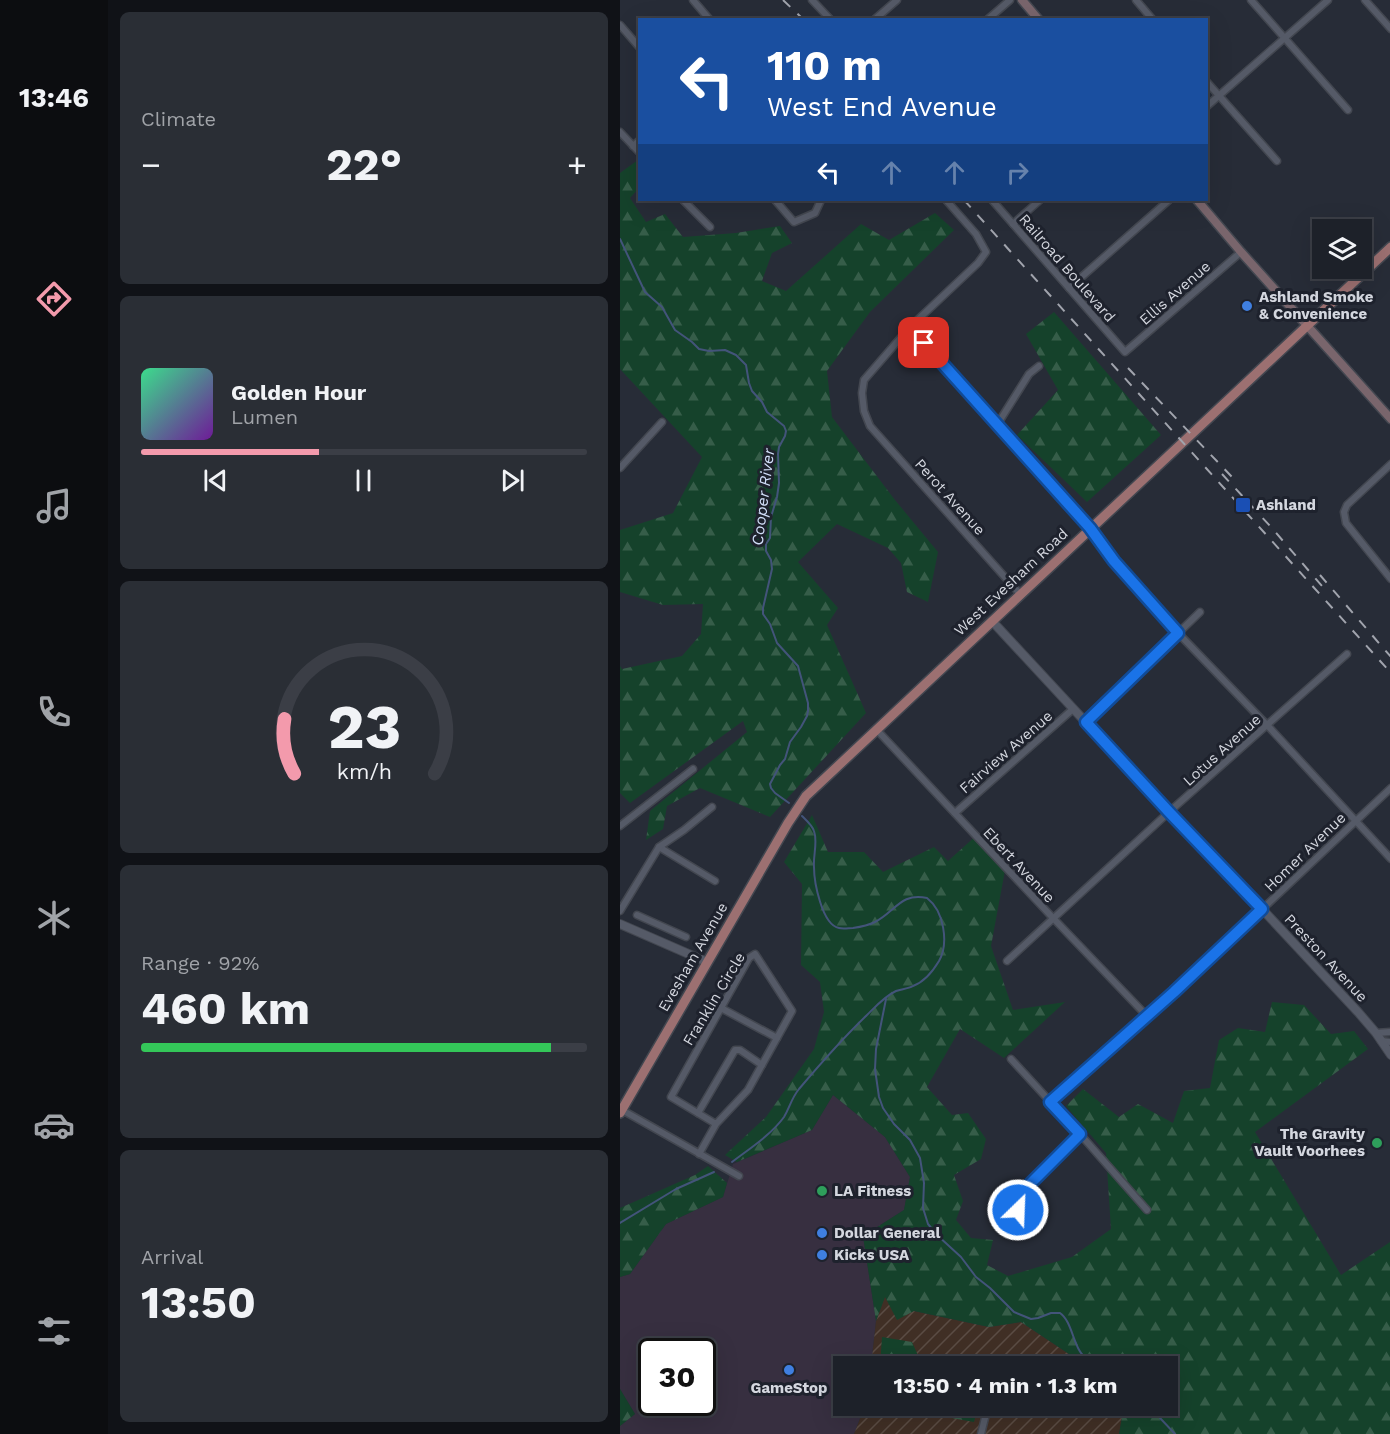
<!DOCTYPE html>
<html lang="en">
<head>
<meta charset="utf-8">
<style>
	body { margin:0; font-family:"Work Sans",sans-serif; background:#2a2e35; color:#f1f3f6; height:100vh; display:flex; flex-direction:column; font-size:22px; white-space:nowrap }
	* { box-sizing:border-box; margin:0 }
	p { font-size:20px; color:#a0a3a8 }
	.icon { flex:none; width:33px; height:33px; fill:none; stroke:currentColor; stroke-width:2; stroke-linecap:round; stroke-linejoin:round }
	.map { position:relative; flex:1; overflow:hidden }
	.panel { display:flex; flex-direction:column; gap:12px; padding:12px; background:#101217; width:512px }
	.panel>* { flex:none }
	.hud { position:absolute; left:18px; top:18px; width:570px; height:183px; border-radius:0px; box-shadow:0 6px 24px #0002,0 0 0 2px #3b3e46; background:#1a4fa0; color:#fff; overflow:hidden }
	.fabs { position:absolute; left:692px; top:219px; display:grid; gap:12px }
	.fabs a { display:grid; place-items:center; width:60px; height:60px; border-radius:0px; background:#1d2129; box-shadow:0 6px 24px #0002,0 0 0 2px #3b3e46; font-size:30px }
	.speed { position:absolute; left:18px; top:1338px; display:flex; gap:12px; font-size:30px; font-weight:700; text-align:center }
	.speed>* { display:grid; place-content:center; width:78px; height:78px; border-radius:50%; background:#1d2129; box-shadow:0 6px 24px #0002,0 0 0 2px #3b3e46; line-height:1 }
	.speed .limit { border:3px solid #111; border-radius:9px; background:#fff; color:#111 }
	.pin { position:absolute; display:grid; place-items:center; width:51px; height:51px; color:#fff; margin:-26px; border-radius:12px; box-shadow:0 3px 9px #0006 }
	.me { position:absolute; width:66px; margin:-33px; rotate:24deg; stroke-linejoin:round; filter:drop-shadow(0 0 4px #0008) }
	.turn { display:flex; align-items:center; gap:21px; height:126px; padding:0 30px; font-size:27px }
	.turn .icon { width:78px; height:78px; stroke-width:2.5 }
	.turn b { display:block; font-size:42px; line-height:51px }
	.lanes { display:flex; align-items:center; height:57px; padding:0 30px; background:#0003; justify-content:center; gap:30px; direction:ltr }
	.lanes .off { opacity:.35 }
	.big { font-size:45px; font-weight:700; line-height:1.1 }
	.panel .tile { flex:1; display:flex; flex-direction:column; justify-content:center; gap:9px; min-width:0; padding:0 21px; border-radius:9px; background:#2a2e35 }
	.panel .dial { align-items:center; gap:0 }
	.dial svg { height:156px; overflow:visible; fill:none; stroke:#3b3e46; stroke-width:7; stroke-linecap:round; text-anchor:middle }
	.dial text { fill:#f1f3f6; stroke:none }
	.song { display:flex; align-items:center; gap:18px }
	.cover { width:72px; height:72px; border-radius:9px; background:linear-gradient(135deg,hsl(150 70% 55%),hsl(280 70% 35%)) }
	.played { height:6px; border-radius:3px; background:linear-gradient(90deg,#f39aac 40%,#3b3e46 40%) }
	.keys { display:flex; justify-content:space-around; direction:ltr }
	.heat { display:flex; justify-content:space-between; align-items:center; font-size:33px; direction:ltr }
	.charge { height:9px; border-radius:4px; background:linear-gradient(90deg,#34c759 92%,#3b3e46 0) }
	.trip { position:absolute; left:213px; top:1356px; width:345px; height:60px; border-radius:0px; background:#1d2129; box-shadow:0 6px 24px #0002,0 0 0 2px #3b3e46; font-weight:700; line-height:60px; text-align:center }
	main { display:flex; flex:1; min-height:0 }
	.menu { display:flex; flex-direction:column; width:108px; justify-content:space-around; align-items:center; background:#0c0d10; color:#a0a3a8 }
	.menu .icon { width:42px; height:42px }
	.menu .active { color:#f39aac }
	.menu b { font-size:27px; color:#f1f3f6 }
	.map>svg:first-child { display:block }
	.commercial { fill:#372f40; fill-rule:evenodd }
	.industrial { fill:url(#industrial-furrows) }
	.forest { fill:url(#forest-firs) }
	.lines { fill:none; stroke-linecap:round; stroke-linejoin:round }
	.stream { stroke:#43547a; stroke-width:2 }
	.minor-casing { stroke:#434750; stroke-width:9 }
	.tertiary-casing { stroke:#434750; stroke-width:10 }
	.secondary-casing { stroke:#434750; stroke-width:11 }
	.primary-casing { stroke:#434750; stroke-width:12 }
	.minor { stroke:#555a67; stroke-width:6 }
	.tertiary { stroke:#555a67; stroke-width:8 }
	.secondary { stroke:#79656c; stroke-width:8 }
	.primary { stroke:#9c7071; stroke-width:9 }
	.rail { stroke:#a1a4ad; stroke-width:2; stroke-dasharray:10 10; stroke-linecap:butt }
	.route-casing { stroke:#114b97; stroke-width:15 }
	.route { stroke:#1a73e8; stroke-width:10 }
	.shop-dot { fill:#3f7fe0; stroke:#1e222d; stroke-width:2 }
	.transit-dot { fill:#1a4fb4; stroke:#1e222d; stroke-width:2 }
	.leisure-dot { fill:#2e9e5b; stroke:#1e222d; stroke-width:2 }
	.labels { text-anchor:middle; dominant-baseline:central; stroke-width:6; stroke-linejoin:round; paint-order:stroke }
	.street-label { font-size:15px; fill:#d4d7df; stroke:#1e222d }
	.poi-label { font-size:15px; font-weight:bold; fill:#d4d7df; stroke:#1e222d; text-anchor:start }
	.water-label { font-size:16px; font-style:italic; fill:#d1def8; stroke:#1e222d }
</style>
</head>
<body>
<main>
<nav class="menu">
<b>13:46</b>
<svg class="icon active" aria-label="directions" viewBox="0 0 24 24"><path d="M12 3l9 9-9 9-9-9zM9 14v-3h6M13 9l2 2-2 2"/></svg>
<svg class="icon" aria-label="music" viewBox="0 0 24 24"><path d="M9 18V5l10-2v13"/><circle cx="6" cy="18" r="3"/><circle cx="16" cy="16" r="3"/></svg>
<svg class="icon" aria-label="phone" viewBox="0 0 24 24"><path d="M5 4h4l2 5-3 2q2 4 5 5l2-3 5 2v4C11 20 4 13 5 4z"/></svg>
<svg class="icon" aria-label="climate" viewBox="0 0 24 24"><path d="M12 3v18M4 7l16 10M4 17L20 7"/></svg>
<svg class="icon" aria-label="car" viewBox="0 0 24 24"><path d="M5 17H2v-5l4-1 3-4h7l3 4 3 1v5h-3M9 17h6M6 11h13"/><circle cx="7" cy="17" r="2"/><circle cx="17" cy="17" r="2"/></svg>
<svg class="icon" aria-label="filters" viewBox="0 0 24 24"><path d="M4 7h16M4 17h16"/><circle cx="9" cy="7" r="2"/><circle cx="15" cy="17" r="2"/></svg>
</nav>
<section class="panel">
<div class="tile"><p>Climate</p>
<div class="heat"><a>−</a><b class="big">22°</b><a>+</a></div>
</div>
<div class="tile">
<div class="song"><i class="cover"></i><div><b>Golden Hour</b><p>Lumen</p></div></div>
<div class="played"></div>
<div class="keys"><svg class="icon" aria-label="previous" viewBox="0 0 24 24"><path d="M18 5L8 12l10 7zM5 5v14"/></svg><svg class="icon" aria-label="pause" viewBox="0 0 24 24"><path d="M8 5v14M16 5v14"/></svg><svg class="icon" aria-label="next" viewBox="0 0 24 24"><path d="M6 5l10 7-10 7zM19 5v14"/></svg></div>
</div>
<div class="tile dial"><svg viewBox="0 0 100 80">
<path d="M14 69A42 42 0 1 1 86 69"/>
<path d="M14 69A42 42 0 0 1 9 41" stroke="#f39aac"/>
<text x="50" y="56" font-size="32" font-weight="700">23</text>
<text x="50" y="72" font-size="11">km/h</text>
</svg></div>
<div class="tile"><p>Range · 92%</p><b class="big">460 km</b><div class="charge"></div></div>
<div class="tile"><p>Arrival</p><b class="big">13:50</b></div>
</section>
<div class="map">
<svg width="771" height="1434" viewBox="0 0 771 1434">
	<defs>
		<pattern id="industrial-furrows" width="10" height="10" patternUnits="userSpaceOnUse" patternTransform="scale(1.5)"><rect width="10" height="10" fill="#402f25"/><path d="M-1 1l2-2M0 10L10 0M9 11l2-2" fill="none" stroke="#5b4c44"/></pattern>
		<pattern id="forest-firs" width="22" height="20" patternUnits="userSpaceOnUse" patternTransform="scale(1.5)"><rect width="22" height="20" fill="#15422b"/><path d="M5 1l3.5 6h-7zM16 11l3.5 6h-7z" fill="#365d49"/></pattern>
	</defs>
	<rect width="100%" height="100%" fill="#272c37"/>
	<!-- commercial -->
	<path class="commercial" d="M 213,1095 L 265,1137 L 290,1177 L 284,1210 L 243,1236 L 256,1321 L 251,1366 L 224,1366 L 224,1406 L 245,1406 L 234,1434 L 0,1434 L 0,1426 L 15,1414 L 0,1389 L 0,1277 L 10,1274 L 46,1224 L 103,1197 L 113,1164 L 192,1130 ZM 32,1352 L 82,1352 L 82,1402 L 32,1402 Z"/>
	<!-- industrial -->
	<g class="industrial">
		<polygon points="265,1296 294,1311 369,1327 401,1322 467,1366 251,1366 256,1321"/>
		<polygon points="245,1406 504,1406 499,1434 234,1434"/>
	</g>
	<!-- forest -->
	<g class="forest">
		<polygon points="18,160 19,161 19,188 10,198 26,222 45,214 63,237 116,233 160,226 172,243 152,253 142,281 166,291 241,224 269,240 315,213 334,230 250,312 207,371 212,417 275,500 318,552 308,602 287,592 281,563 268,548 217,524 178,562 218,608 207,625 246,713 150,817 80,788 47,806 43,829 26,840 30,811 127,732 123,721 10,803 0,793 0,666 2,669 62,656 81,634 83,604 43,605 0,592 0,530 53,513 82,457 0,369 0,173"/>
		<polygon points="434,312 541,435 467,502 397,435 438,390 406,334"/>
		<polygon points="192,815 208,852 244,852 263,872 314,847 328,861 358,834 386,865 371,946 393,1010 445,1002 384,1058 340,1029 307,1087 332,1115 348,1113 366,1139 361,1159 334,1175 343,1201 336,1220 351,1238 373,1240 367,1265 388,1276 452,1257 491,1229 486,1153 446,1106 463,1089 499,1117 518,1104 553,1123 564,1091 590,1088 599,1040 618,1028 645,1032 652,1002 684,1005 711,1034 734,1031 748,1049 635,1132 721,1275 770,1242 770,1434 499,1434 504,1406 548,1406 548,1366 467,1366 401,1322 369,1327 294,1311 277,1320 265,1297 256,1321 243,1236 284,1210 290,1177 265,1137 213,1095 192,1130 117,1162 105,1155 146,1117 194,1049 204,1012 200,982 181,965 182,884 164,862"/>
		<polygon points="88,1166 107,1183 103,1197 46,1224 10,1274 0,1277 0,1208 75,1175"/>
		<polygon points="262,1337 292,1342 300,1360 323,1366 260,1366"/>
		<polygon points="0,1389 15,1414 0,1426"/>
		<polygon points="263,1406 358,1406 354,1422"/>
	</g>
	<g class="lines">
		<!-- stream -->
		<g class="stream">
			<polyline points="0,239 25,292 42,307 55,330 72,342 79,349 89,351 105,350 116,355 126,365 129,383 132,391 142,402 147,412 164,426 166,431 165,436 159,447 158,454 159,483 157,497 151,517 150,538 146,544 146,551 151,560 152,569 143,608 143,614 150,624 157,643 178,666 188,703 188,711 187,716 181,727 170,742 165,759 160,765 150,784 151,788 155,793 169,803"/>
			<path d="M 266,999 L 256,1049 L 255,1069 L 259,1097 L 263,1108 L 274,1124 L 290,1140 L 300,1158 L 304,1183 L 303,1208 L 308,1224 L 317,1235 L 341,1257 L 356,1277 L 370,1288 L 394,1312 L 411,1319 L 418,1318 L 431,1313 L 440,1313 C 453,1322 453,1349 466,1358 C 475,1364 487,1349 501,1358 L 504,1366"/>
			<path d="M 112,1162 C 129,1149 151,1135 164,1117 C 170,1107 171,1099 179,1089 C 201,1063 223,1038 247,1015 C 256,1006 265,996 276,991 C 281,989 288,989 293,986 C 304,982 313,971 319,961 C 329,943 324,911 307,898 C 281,892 275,912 255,922 C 249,925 240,927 233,928 C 229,928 223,929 219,928 C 202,925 194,882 194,867 C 193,855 198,842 194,831 C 192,825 186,820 182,816"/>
			<polyline points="0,1223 56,1189 94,1172"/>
			<polyline points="536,1406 540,1418 555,1434"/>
		</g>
		<defs>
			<g id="minor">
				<polyline points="73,0 90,20"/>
				<polyline points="192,0 211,20"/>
				<polyline points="516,0 533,20"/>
				<polyline points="631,0 728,110"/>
				<polyline points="745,0 771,29"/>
				<polyline points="254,20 277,0"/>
				<polyline points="367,20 390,0"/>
				<polyline points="0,25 20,48"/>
				<polyline points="586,81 657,161"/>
				<polyline points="586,107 708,0"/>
				<polyline points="0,132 20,153"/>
				<polyline points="13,146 20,140"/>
				<polyline points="63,200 90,227"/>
				<polyline points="155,200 174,222 195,213 201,200"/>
				<polyline points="326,200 356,234 366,252 358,263 290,327 244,380 242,393 244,411 250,426 400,594"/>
				<polyline points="372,200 505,352 621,252"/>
				<polyline points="393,224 420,200"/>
				<polyline points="449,288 549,200"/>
				<polyline points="290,327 470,528 493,561 558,633 647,725 771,859"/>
				<polyline points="377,425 409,374 419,366"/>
				<polyline points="771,464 727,505 724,512 726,523 771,579"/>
				<polyline points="0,468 42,422"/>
				<polyline points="466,722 580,612"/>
				<polyline points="256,729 433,918 526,1015"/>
				<polyline points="335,813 453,709"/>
				<polyline points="0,826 73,769"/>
				<polyline points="39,847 95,881"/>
				<polyline points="0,911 39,847 64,830 92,807"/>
				<polyline points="17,915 66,937"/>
				<polyline points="387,961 549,812 727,654"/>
				<polyline points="101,1008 157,1038"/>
				<polyline points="756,1033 771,1032"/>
				<polyline points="761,1041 771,1042"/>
				<polyline points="391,1059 460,1134 527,1210"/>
				<polyline points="430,1102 554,992 771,788"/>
				<polyline points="2,1110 119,1176"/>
				<polyline points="78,1113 115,1050 120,1050 142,1065"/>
				<polyline points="79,1154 96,1124 128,1090 172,1011 135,954 129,958 51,1097 96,1124"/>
				<polyline points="412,1224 398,1210 400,1194 460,1134"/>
				<polyline points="379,1366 379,1365"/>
				<polyline points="361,1434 368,1406"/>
			</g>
			<g id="tertiary">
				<polyline points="372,621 549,812 642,909 738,1012 756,1033 771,1055"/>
				<polyline points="0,924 87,962"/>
			</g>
			<g id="secondary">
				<polyline points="402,0 419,20"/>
				<polyline points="577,200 621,252 771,419"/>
			</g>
			<polyline id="primary" points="0,1113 168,823 186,796 771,247"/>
		</defs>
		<!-- minor casing -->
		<use href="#minor" class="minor-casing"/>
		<!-- tertiary casing -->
		<use href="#tertiary" class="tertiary-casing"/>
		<!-- secondary casing -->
		<use href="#secondary" class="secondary-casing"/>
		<!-- primary casing -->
		<use href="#primary" class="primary-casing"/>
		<!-- minor -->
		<use href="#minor" class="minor"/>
		<!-- tertiary -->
		<use href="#tertiary" class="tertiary"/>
		<!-- secondary -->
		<use href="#secondary" class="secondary"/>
		<!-- primary -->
		<use href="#primary" class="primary"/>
		<!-- rail -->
		<g class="rail">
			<polyline points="163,0 184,20"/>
			<polyline points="344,200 771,673"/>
			<polyline points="508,368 612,477"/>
			<polyline points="602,474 651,527 702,586"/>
			<polyline points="700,575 771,657"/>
		</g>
	</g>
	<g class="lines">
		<defs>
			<polyline id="route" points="304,343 470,528 494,561 558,633 466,722 549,812 642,909 554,992 430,1102 460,1134 400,1194 398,1210"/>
		</defs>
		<!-- route casing -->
		<use href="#route" class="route-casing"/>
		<!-- route -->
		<use href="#route" class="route"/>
	</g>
	<!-- markers -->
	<g class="shop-dot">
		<circle cx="627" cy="306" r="6"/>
		<circle cx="202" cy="1233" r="6"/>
		<circle cx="202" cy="1255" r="6"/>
		<circle cx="169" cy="1370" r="6"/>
	</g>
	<rect class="transit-dot" x="615" y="497" width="16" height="16" rx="3"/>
	<g class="leisure-dot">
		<circle cx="757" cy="1143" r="6"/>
		<circle cx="202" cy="1191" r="6"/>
	</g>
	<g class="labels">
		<!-- street labels -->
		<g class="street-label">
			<text transform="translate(447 268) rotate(49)">Railroad Boulevard</text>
			<text transform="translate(555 293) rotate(-41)">Ellis Avenue</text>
			<text transform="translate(330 497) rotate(48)">Perot Avenue</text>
			<text transform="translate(391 582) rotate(-43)">West Evesham Road</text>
			<text transform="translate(602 750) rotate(-42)">Lotus Avenue</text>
			<text transform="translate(386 752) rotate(-41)">Fairview Avenue</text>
			<text transform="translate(685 852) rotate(-44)">Homer Avenue</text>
			<text transform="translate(399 865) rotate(47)">Ebert Avenue</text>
			<text transform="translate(73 957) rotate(-60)">Evesham Avenue</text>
			<text transform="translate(706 958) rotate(47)">Preston Avenue</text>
			<text transform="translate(94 999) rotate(-59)">Franklin Circle</text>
		</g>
		<!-- poi labels -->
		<g class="poi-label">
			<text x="639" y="297">Ashland Smoke<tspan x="639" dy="17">&amp; Convenience</tspan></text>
			<text x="636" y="505">Ashland</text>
			<text x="745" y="1134" text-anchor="end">The Gravity<tspan x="745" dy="17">Vault Voorhees</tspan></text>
			<text x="214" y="1191">LA Fitness</text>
			<text x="214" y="1233">Dollar General</text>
			<text x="214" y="1255">Kicks USA</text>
			<text x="169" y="1388" text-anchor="middle">GameStop</text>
		</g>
		<!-- water labels -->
		<g class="water-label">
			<text transform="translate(143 497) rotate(-83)">Cooper River</text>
		</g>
	</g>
</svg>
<div class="fabs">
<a><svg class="icon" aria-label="layers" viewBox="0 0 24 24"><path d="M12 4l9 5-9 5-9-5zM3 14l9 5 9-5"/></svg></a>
</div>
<div class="speed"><div class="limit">30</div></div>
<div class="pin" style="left:304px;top:343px;background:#d93025"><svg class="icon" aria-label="arrive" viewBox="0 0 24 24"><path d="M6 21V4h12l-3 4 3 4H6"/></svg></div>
<svg class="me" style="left:398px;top:1210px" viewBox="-20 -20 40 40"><circle r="17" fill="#1a73e8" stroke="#fff" stroke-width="3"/><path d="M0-11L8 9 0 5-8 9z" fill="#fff"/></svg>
<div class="trip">13:50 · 4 min · 1.3 km</div>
<div class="hud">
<div class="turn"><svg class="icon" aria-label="left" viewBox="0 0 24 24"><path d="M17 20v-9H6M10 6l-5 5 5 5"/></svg><div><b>110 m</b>West End Avenue</div></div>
<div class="lanes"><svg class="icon" aria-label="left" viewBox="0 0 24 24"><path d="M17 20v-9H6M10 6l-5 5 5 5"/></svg><svg class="icon off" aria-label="ahead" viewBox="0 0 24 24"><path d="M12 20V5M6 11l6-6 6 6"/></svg><svg class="icon off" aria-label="ahead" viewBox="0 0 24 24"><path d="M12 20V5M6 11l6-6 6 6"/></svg><svg class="icon off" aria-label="right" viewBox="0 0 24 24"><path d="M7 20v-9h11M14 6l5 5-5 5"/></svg></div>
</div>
</div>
</main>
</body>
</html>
